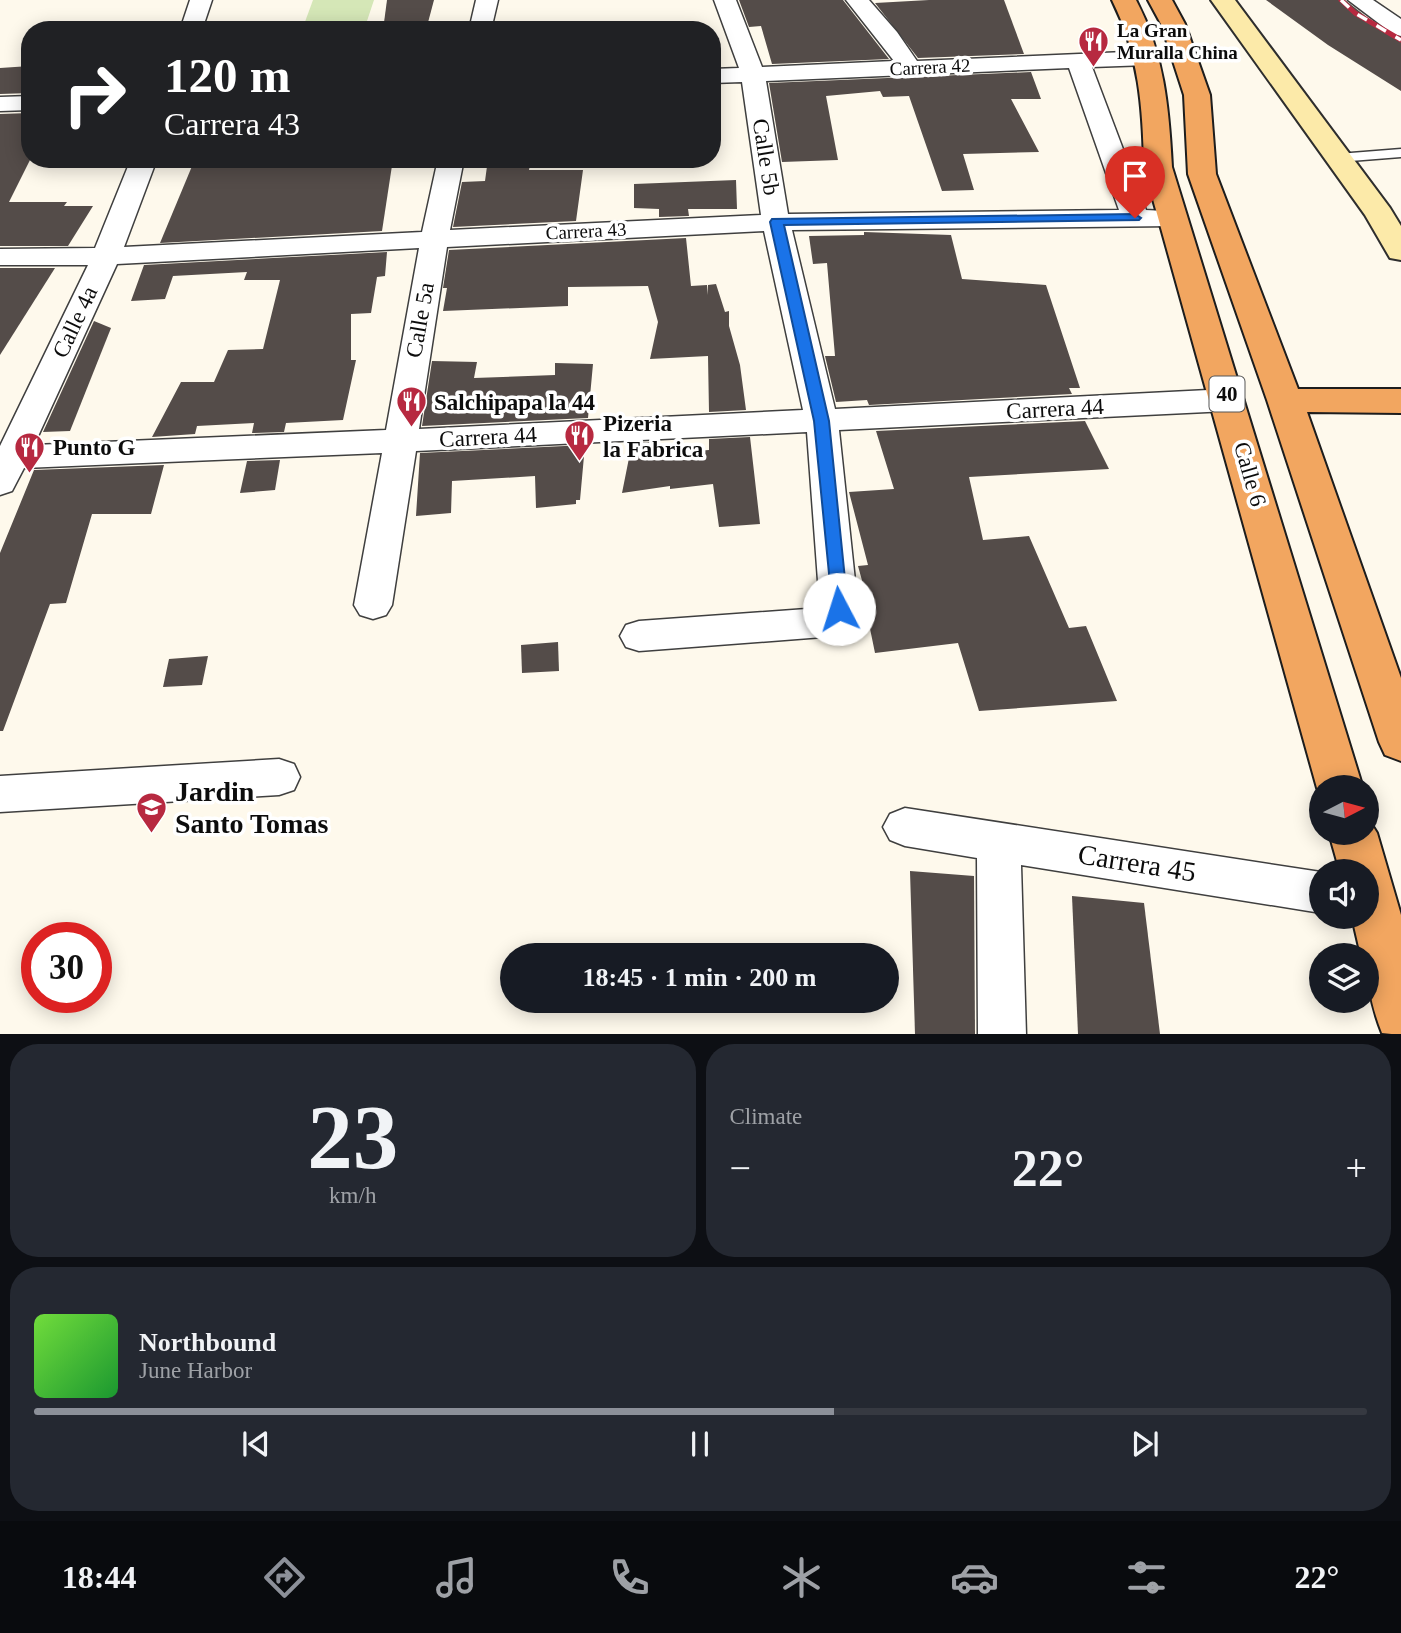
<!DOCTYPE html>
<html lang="en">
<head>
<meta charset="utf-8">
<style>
	body { margin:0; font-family:Georgia,serif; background:#242831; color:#f1f3f6; height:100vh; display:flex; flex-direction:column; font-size:26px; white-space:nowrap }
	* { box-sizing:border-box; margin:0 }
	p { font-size:23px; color:#9ea1a6 }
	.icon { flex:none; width:38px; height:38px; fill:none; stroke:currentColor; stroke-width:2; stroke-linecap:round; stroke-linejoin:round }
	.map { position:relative; height:1034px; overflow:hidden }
	.side { display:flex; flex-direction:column; gap:10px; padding:10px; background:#0d0f14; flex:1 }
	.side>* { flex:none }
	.banner { position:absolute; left:21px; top:21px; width:700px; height:147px; border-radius:28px; box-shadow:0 4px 18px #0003; background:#202124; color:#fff; overflow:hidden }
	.needle { width:46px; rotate:84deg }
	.fabs { position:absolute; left:1309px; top:775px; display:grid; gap:14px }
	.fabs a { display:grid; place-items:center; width:70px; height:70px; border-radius:50%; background:#171b24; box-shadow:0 4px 18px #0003; font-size:35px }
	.speed { position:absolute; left:21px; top:922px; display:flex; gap:14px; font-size:35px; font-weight:700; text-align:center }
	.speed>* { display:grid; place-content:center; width:91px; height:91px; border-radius:50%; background:#171b24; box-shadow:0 4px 18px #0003; line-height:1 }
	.speed .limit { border:10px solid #d22; background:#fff; color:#111 }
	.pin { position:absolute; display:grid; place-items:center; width:60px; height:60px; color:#fff; margin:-72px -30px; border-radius:50% 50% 50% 0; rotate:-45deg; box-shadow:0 0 7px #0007 }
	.pin .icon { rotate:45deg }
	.me { position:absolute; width:77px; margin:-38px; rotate:355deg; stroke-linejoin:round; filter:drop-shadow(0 0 5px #0008) }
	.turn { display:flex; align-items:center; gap:24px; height:147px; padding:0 28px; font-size:32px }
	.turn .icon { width:91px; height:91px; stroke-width:2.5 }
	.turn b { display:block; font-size:49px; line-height:60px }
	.big { font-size:52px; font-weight:700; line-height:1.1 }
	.side .card { flex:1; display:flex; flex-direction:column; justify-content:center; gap:10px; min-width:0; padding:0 24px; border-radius:28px; background:#242831 }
	.side .dial { align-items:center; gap:0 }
	.dial b { font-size:91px; line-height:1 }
	.song { display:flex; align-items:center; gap:21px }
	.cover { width:84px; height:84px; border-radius:10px; background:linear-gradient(135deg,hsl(100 70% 55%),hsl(130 70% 35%)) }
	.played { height:7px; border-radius:4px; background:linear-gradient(90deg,#8c9099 60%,#363941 60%) }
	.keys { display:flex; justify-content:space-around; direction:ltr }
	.heat { display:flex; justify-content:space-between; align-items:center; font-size:38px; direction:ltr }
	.side .tiles { flex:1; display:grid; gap:10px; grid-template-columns:1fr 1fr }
	.card:last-child { grid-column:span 2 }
	.trip { position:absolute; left:500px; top:943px; width:399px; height:70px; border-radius:35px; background:#171b24; box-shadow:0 4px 18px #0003; font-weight:700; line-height:70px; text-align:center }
	.menu { display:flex; height:112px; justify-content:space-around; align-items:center; background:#090b0e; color:#9ea1a6 }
	.menu .icon { width:49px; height:49px }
	.menu .selected { color:#8c9099 }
	.menu b { font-size:32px; color:#f1f3f6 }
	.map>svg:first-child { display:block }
	.green { fill:#d5e7b7 }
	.building { fill:#544c49 }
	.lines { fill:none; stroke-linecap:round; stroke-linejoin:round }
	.service-casing { stroke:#3f3f3f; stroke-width:3 }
	.minor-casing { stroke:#3f3f3f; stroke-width:3 }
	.secondary-casing { stroke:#2e2e2e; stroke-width:4 }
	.trunk-casing { stroke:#1d1d1d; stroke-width:4 }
	.service { fill:#fff; fill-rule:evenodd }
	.minor { fill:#fff; fill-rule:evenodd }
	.secondary { fill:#fceaa9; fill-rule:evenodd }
	.trunk { fill:#f2a660; fill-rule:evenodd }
	.rail-casing { stroke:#b72940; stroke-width:5 }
	.rail { stroke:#fff; stroke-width:3.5; stroke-dasharray:11; stroke-linecap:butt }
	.route { fill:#1a73e8; stroke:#114b97; stroke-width:2 }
	.labels { text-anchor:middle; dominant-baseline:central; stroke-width:7; stroke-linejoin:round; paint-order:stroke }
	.far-poi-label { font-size:19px; font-weight:bold; fill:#0c0c0c; stroke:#fff; text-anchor:start }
	.far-street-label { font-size:19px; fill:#0c0c0c; stroke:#fff }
	.shield { fill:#fff; stroke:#555; stroke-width:2 }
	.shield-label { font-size:21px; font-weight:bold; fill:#0c0c0c }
	.street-label { font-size:23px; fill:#0c0c0c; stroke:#fff }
	.poi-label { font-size:23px; font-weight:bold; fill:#0c0c0c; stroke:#fff; text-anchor:start }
	.near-poi-label { font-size:28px; font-weight:bold; fill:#0c0c0c; stroke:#fff; text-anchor:start }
	.near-street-label { font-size:28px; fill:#0c0c0c; stroke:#fff }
</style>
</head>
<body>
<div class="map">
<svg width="1401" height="1035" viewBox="0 0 1401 1035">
	<rect width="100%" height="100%" fill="#fef9ec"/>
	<!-- green -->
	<polygon class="green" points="313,0 374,0 364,30 302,30"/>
	<!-- building -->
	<g class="building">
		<polygon points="387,0 434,0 426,30 383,30"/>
		<polygon points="739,0 843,0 889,59 772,64 761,26 749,27"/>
		<polygon points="929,0 1004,0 1024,54 918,58 875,3"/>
		<polygon points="1266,0 1345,0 1391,36 1401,38 1401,91 1328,45"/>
		<polygon points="30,66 30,93 0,94 0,68"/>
		<polygon points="1031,72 1041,99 1011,99 1039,152 963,154 974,190 942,191 909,96 883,97 880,91 826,96 838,160 782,162 769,83"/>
		<polygon points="30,113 30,160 9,202 67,202 64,206 93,206 68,246 0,246 0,114"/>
		<polygon points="195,159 393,159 382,231 160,243"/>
		<polygon points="488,159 531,159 529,170 583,170 576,221 453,227 462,182 485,181"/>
		<polygon points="736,180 737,209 688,209 689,216 659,217 659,209 634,208 634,184"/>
		<polygon points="864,232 951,235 962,279 1046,285 1080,388 1069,388 1072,394 869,405 867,400 836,402 825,356 835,356 827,263 813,264 809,236 864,235"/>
		<polygon points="686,238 691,286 707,285 708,295 708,285 716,284 725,312 729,311 729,326 740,365 746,410 709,412 708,356 650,359 658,322 648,286 568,287 568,306 443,311 447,288 443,288 449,250"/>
		<polygon points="387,252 385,276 377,277 371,313 351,314 351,360 356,360 343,420 286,423 284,432 252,433 254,423 197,426 195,434 152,437 181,382 214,382 228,350 263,349 280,280 244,280 247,272 173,276 165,299 131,301 144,265"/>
		<polygon points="0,268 55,268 0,355"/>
		<polygon points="94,321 111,328 70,431 43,432"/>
		<polygon points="432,361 477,362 474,378 555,375 555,363 593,364 588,418 422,426"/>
		<polygon points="1085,421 1109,469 969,477 983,540 1029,536 1069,628 1086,626 1117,701 979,711 958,643 875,653 867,614 871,613 858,566 868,565 849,492 894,489 876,431"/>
		<polygon points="750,437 760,524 719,527 713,484 670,489 670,486 622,493 632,443 652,442 654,454 709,450 709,439"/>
		<polygon points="585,445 580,500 576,500 576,504 536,508 535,476 452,481 451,513 416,516 420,453"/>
		<polygon points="280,460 275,490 240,493 247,461"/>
		<polygon points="164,465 151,514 92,514 66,603 50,604 3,731 0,731 0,553 34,470"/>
		<polygon points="558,642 559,671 522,673 521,645"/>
		<polygon points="208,656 202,685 163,687 169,659"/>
		<polygon points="910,871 974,876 975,1034 915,1034"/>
		<polygon points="1072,896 1144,903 1160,1034 1078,1034"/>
	</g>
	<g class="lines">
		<defs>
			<polygon id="service" points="1401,149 1401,157 1338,162 1332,158 1338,154"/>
			<g id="minor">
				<polygon points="190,0 212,0 202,30 180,30"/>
				<polygon points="476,0 498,0 491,30 469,30"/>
				<path d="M 714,0 L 736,0 L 762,67 L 894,61 L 846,0 L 869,0 L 897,32 L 917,61 L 1148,51 L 1156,53 L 1160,58 L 1156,63 L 1148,65 L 1092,67 L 1146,210 L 1183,212 L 1187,218 L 1183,224 L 1173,226 L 792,230 L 835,409 L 1228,389 L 1239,393 L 1244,400 L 1239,407 L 1228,411 L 839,430 L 858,609 L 848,629 L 823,637 L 639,651 L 626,647 L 620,636 L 626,625 L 639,621 L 820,608 L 807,432 L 416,451 L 392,605 L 386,615 L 373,619 L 360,615 L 354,605 L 382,453 L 24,468 L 12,491 L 0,495 L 0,446 L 88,265 L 0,265 L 0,249 L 95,248 L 131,159 L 157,159 L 124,247 L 422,232 L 438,159 L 464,159 L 450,230 L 761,215 L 742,82 L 712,83 L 712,69 L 739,68 ZM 1069,68 L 1119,210 L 788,214 L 766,81 ZM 764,231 L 803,410 L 419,429 L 447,247 ZM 419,248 L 386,430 L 34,445 L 117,264 Z"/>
				<polygon points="1348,0 1373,0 1401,19 1401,36 1393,34"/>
				<polygon points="30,96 30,110 0,111 0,97"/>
				<polygon points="279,759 294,764 300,777 294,790 279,795 0,812 0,776"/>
				<polygon points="905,808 1321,872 1321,913 1021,865 1026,1035 978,1035 977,858 905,846 890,840 883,827 890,814"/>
			</g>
			<polygon id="secondary" points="1211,0 1235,0 1390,208 1401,226 1401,260 1390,258 1365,215"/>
			<g id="trunk">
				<path d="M 1112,0 L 1136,0 C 1164,53 1169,108 1172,167 L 1363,788 L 1321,788 L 1321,797 L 1317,788 L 1144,167 C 1143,108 1139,54 1112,0 Z"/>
				<polygon points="1148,0 1172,0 1185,24 1210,95 1216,174 1298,389 1401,389 1401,413 1307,412 1401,678 1401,761 1385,755 1379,742 1267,400 1188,174 1184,95 1161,24"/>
				<path d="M 1367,817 L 1377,833 L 1401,915 L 1401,1035 L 1382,1033 C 1372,1008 1367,983 1367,956 L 1361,956 L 1352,917 L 1367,917 L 1367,872 L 1340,872 L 1329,833 L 1367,833 Z"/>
			</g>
		</defs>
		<!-- service casing -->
		<use href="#service" class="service-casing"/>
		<!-- minor casing -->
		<use href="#minor" class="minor-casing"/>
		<!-- secondary casing -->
		<use href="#secondary" class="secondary-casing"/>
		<!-- trunk casing -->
		<use href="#trunk" class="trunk-casing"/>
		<!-- service -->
		<use href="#service" class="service"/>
		<!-- minor -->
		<use href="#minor" class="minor"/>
		<!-- secondary -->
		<use href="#secondary" class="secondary"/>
		<!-- trunk -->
		<use href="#trunk" class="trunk"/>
		<defs>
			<polyline id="rail" points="1341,0 1355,13 1401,40"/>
		</defs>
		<!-- rail casing -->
		<use href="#rail" class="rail-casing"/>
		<!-- rail -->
		<use href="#rail" class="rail"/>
	</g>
	<!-- route -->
	<polygon class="route" points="1135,214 1141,218 1139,220 784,225 829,421 848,609 845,614 833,614 814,421 770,222 772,219"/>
	<!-- icons -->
	<defs>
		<symbol id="restaurant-pin" viewBox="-11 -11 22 30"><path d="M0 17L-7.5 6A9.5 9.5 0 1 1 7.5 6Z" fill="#b72940" stroke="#fff"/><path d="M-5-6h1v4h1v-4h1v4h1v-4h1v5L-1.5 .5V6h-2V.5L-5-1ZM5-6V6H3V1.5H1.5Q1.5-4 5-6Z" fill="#fff"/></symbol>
		<symbol id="university-pin" viewBox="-11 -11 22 30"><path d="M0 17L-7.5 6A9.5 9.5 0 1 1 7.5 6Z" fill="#b72940" stroke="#fff"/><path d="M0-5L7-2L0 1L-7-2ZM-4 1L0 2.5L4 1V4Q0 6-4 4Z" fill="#fff"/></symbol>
	</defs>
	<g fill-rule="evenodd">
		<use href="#restaurant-pin" x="1076" y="24" width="35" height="47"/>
		<use href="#restaurant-pin" x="394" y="384" width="35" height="47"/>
		<use href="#restaurant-pin" x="562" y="418" width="35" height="47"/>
		<use href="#restaurant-pin" x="12" y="430" width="35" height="47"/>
		<use href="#university-pin" x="134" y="790" width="35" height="47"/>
	</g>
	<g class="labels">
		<!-- far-poi labels -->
		<g class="far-poi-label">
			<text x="1117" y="30">La Gran<tspan x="1117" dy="22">Muralla China</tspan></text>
		</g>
		<!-- far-street labels -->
		<g class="far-street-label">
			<text transform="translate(930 67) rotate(-3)">Carrera 42</text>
			<text transform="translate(586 231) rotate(-3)">Carrera 43</text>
		</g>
		<!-- shield labels -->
		<rect class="shield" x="1209.5" y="376.5" width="35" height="35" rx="5"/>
		<g class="shield-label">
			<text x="1227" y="394">40</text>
		</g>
		<!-- street labels -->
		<g class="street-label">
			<text transform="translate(766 157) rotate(81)">Calle 5b</text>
			<text transform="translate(420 320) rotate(-80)">Calle 5a</text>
			<text transform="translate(75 322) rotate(-65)">Calle 4a</text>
			<text transform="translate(1055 409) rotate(-3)">Carrera 44</text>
			<text transform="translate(488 437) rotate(-3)">Carrera 44</text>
			<text transform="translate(1250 474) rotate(74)">Calle 6</text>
		</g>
		<!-- poi labels -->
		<g class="poi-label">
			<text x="434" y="402">Salchipapa la 44</text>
			<text x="603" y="423">Pizeria<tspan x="603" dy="26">la Fabrica</tspan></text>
			<text x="53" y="447">Punto G</text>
		</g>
		<!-- near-poi labels -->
		<g class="near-poi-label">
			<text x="175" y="791">Jardin<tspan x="175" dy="32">Santo Tomas</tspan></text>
		</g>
		<!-- near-street labels -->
		<g class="near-street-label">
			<text transform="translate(1137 863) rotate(9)">Carrera 45</text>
		</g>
	</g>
</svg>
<div class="fabs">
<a><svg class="needle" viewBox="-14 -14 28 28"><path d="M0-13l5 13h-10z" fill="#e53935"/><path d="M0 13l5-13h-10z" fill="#9ea1a6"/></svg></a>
<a><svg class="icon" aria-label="sound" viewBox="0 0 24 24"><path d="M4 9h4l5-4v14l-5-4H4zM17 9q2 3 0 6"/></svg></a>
<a><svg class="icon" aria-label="layers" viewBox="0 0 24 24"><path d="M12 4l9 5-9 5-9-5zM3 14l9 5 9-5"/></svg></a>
</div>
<div class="speed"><div class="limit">30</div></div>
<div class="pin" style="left:1135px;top:218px;background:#d93025"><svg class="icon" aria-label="arrive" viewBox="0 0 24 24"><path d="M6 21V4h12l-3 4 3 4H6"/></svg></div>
<svg class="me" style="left:839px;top:609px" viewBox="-20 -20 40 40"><circle r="19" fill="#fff"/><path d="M0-13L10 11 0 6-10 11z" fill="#1a73e8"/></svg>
<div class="trip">18:45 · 1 min · 200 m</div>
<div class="banner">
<div class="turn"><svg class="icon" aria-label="right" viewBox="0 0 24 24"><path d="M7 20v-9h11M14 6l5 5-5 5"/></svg><div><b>120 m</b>Carrera 43</div></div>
</div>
</div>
<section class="side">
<div class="tiles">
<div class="card dial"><b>23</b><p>km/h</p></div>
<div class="card"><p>Climate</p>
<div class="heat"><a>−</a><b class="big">22°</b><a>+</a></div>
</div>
<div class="card">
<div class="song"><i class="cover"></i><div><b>Northbound</b><p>June Harbor</p></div></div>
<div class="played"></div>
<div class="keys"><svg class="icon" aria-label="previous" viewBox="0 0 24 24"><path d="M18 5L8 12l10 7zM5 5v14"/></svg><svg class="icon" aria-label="pause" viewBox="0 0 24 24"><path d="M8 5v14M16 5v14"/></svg><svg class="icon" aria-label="next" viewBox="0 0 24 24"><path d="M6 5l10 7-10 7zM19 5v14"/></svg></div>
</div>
</div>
</section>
<nav class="menu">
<b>18:44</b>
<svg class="icon selected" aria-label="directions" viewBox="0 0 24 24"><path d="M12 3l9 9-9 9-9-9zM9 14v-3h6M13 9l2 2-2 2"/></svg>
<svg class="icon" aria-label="music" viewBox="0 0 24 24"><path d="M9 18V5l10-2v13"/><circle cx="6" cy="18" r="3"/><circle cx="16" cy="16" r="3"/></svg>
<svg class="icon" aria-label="phone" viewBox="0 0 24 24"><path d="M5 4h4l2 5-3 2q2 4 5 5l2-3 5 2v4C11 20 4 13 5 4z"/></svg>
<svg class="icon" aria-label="climate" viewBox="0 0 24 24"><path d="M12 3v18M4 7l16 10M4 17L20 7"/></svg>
<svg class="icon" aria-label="car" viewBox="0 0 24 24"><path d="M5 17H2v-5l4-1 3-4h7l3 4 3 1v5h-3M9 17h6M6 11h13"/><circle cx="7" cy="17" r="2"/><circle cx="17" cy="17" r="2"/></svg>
<svg class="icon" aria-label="filters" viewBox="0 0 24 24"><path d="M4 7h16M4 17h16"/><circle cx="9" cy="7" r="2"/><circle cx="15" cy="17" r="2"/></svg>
<b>22°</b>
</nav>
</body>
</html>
